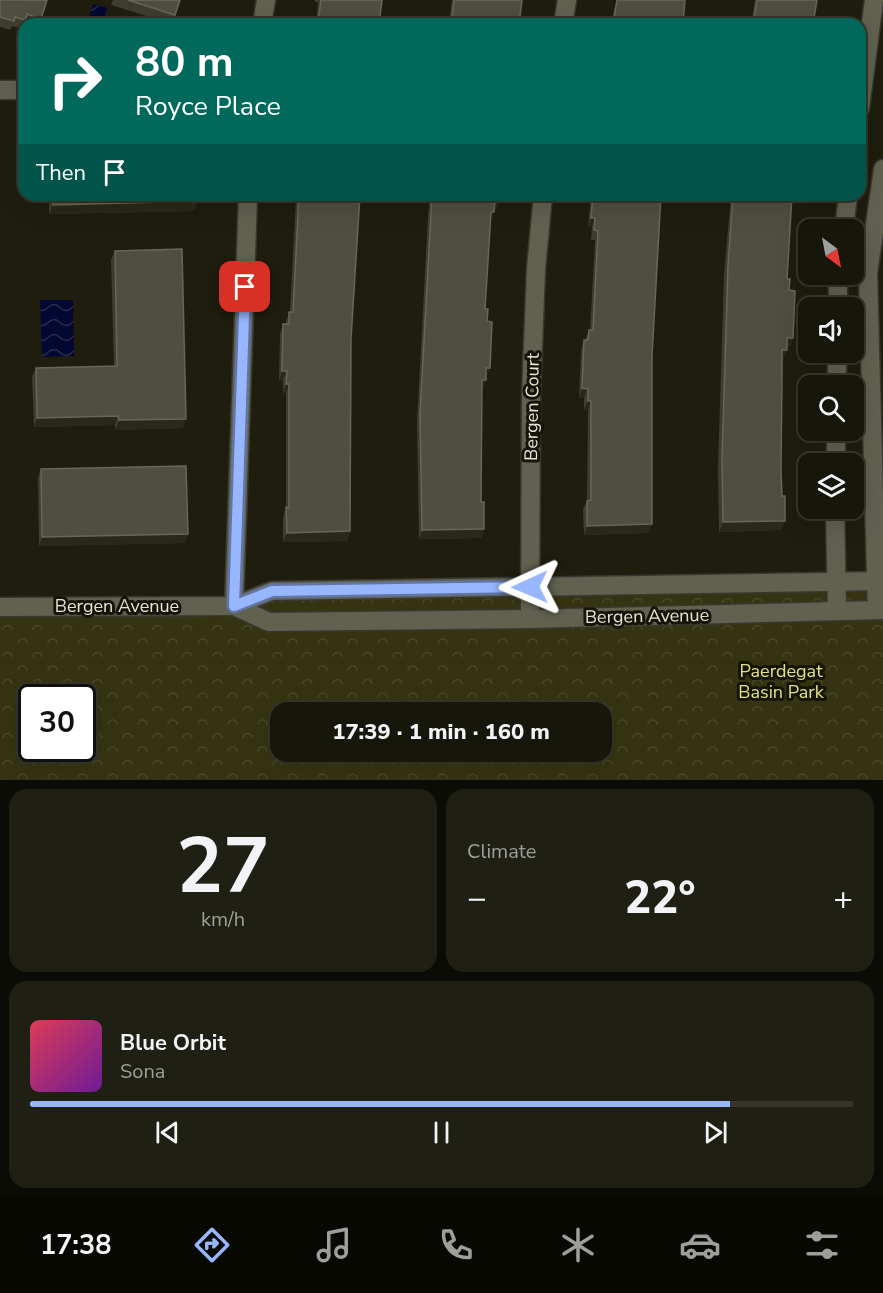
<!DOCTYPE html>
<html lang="en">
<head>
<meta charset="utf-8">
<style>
	body { margin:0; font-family:"Nunito Sans",sans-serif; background:#1f1f13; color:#f1f3f6; height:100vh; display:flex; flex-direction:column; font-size:22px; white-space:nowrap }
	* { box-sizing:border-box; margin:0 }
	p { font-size:20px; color:#9e9f9c }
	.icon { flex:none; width:33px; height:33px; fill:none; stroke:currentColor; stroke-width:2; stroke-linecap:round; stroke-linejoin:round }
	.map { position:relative; height:780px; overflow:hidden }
	.side { display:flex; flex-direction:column; gap:9px; padding:9px; background:#0c0c06; flex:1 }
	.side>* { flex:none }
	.guide { position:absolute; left:18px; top:18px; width:848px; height:183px; border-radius:18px; box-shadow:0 6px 24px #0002,0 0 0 2px #35352b; background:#00695c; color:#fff; overflow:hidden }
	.needle { width:39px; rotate:148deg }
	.buttons { position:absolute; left:798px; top:219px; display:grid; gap:12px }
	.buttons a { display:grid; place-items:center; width:66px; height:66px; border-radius:12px; background:#16160a; box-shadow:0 6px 24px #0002,0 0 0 2px #35352b; font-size:30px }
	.speed { position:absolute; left:18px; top:684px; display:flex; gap:12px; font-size:30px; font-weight:700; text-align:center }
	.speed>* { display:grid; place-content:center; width:78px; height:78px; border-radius:50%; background:#16160a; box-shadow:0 6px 24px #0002,0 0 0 2px #35352b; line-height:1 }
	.speed .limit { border:3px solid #111; border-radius:9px; background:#fff; color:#111 }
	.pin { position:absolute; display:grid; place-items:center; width:51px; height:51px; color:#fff; margin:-26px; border-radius:12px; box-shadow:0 3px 9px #0006 }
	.me { position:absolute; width:66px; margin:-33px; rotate:269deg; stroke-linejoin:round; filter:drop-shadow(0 0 4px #0008) }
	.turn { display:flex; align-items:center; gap:21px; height:126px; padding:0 18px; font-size:27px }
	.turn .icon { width:78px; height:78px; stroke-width:2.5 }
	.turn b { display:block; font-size:42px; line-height:51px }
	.then { display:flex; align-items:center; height:57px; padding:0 18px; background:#0003; gap:12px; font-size:22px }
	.big { font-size:45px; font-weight:800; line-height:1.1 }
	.side .widget { flex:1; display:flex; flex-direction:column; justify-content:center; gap:9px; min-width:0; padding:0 21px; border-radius:18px; background:#1f1f13 }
	.side .dial { align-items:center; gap:0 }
	.dial b { font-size:78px; line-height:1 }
	.song { display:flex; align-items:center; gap:18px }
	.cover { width:72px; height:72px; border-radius:9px; background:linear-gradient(135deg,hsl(350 70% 55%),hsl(280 70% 35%)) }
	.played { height:6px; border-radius:3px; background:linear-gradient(90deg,#97b6fd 85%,#35352b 85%) }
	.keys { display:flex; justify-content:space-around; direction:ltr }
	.heat { display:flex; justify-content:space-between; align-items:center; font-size:33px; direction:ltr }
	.side .tiles { flex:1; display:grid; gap:9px; grid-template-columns:1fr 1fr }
	.widget:last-child { grid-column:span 2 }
	.trip { position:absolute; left:270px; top:702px; width:342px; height:60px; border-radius:18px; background:#16160a; box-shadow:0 6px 24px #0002,0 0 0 2px #35352b; font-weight:800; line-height:60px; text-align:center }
	.tab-bar { display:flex; height:96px; justify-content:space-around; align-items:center; background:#090904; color:#9e9f9c }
	.tab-bar .icon { width:42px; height:42px }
	.tab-bar .on { color:#97b6fd }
	.tab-bar b { font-size:27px; color:#f1f3f6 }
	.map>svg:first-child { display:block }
	.park { fill:url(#park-crowns); fill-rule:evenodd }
	.water { fill:url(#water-waves) }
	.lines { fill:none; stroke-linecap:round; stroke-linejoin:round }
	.minor-casing { stroke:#383830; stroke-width:21 }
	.minor { stroke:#616150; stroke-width:18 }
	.wall { fill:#3e3e2e }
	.shaded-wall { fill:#292919 }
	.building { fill:#4f4f40; stroke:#676758; stroke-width:1.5 }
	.route-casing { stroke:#6276a4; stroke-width:15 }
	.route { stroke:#97b6fd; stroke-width:10 }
	.labels { text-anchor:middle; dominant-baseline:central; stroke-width:6; stroke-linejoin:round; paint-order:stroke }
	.street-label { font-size:18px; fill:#e4e4da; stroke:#151406 }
	.park-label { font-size:18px; fill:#e2e086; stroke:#151406 }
</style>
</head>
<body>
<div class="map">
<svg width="883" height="780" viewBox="0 0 883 780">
	<defs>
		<pattern id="park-crowns" width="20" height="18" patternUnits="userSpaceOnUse" patternTransform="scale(1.5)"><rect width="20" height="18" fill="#353412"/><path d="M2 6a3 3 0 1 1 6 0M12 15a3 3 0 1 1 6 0" fill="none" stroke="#484829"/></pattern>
		<pattern id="water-waves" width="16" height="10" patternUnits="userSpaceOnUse" patternTransform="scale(1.5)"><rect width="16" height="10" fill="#020831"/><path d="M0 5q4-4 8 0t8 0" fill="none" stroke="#272c4e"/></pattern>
	</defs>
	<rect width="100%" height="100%" fill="#1e1d0e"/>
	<!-- park -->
	<path class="park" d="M 883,579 L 883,780 L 0,780 L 0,604 ZM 32,698 L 82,698 L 82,748 L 32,748 ZM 280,712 L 602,712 L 602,752 L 280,752 Z"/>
	<!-- water -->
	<g class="water">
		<polygon points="93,4 107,8 103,24 87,24"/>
		<polygon points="40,300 73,300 74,356 42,357"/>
	</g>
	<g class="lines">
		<defs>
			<g id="minor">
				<polyline points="262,24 266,0"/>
				<polyline points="563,24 567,0"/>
				<polyline points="0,90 24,90"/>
				<polyline points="860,108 874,0"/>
				<polyline points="844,230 848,195"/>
				<polyline points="838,308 838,274"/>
				<polyline points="837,386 837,352"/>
				<polyline points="836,464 836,430"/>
				<polyline points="835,508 837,611"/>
				<polyline points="234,606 269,622 530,619 883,610"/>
				<polyline points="234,606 248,195"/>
				<polyline points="0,607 234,606 272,591 883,581"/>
				<polyline points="877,610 868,273 883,169"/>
				<polyline points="530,619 531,397 536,269 543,195"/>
			</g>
		</defs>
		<!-- minor casing -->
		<use href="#minor" class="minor-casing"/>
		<!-- minor -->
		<use href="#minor" class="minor"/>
	</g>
	<!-- wall -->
	<g class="wall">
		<polygon points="0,0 47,0 40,24 24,24 22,29 12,26 10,30 0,27"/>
		<polygon points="113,0 181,0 180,0 172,24 111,5"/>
		<polygon points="315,0 382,0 379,24 316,24 318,2 315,2"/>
		<polygon points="452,0 522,0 519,24 449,24"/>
		<polygon points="617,0 683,24 611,24 614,10"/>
		<polygon points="755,0 817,0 813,24 751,24"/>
		<polygon points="49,195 197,195 197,201 194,211 49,214"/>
		<polygon points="294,195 360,195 351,339 350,531 347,541 283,542 283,517 286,508 286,393 283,393 283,380 279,381 280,334 283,324 286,324 286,321 290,312 296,198 294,197"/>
		<polygon points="430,195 500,195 496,210 494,210 490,222 485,309 490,368 481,390 481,502 484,529 481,538 419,539 417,423 428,216"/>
		<polygon points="591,195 661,195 652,356 652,524 648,533 584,535 583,510 587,501 588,410 584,410 584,398 579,398 581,350 584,340 585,340 589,330 590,330 595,240 591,240 592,227 588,227"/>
		<polygon points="731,195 792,195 787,279 789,290 790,347 787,347 783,359 782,359 781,472 782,496 785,521 781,530 719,532 718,468 724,275"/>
		<polygon points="115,251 183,428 115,430 115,425 34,427 32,377 36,368 114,366 111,260"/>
		<polygon points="41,469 188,534 184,543 39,546 38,478"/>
	</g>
	<!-- shaded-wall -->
	<g class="shaded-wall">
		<polygon points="197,201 194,211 49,214 53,205"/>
		<polygon points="495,201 499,201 496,210 492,210"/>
		<polygon points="491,212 494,212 491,222 487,221"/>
		<polygon points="591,218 595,218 592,227 588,227"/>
		<polygon points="787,338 793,338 790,347 784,347"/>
		<polygon points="782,350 787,350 783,359 779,359"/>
		<polygon points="486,368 490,368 486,378 482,378"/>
		<polygon points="282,371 287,371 283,380 279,381"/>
		<polygon points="482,380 486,380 482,390 478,390"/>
		<polygon points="286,384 289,384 286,393 283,393"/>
		<polygon points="582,388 588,389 584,398 579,398"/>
		<polygon points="588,401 591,401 588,410 584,410"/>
		<polygon points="118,416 115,425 34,427 37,418"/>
		<polygon points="186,419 183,428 115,430 119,420"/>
		<polygon points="785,521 781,530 719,532 723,522"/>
		<polygon points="652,524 648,533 584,535 587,526"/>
		<polygon points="484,529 481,538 419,539 422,530"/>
		<polygon points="350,531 347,541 283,542 287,533"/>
		<polygon points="188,534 184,543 39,546 42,537"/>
	</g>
	<!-- building -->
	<g class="building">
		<polygon points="0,0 47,0 41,19 27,14 25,20 15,17 14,21 0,17"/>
		<polygon points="128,0 180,0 175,15"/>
		<polygon points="321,0 382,0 379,24 318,24"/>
		<polygon points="454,0 522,0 519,24 451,24"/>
		<polygon points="617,0 685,0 683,24 613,24"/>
		<polygon points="757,0 817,0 813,24 753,24"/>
		<polygon points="52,195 197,195 197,201 53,205"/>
		<polygon points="299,195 360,195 351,339 350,531 287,533 286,507 289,508 289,384 286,384 287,371 282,371 283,324 289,324 289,312 293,312"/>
		<polygon points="432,195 500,195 499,201 495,201 494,212 491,212 485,309 488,309 487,321 492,322 490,368 486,368 486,380 482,380 481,502 484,502 484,529 422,530 420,414"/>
		<polygon points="593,195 661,195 652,356 652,524 587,526 587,501 591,500 591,401 588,401 588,389 582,388 584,340 588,340 589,330 593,330 598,231 594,230 595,218 591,218"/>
		<polygon points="733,195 792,195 787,279 790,279 789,290 795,291 793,338 787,338 787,350 782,350 782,374 781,472 782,496 785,496 785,521 723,522 722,458 728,266"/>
		<polygon points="182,249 186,419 119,420 118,416 37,418 36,368 117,366 115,251"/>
		<polygon points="186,466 188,534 42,537 41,469"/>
	</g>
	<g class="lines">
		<defs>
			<polyline id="route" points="245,287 234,606 272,591 530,587"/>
		</defs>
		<!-- route casing -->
		<use href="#route" class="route-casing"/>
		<!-- route -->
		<use href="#route" class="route"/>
	</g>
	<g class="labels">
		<!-- street labels -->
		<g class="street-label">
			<text transform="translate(532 407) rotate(-89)">Bergen Court</text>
			<text x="117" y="606">Bergen Avenue</text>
			<text transform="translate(647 616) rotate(-1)">Bergen Avenue</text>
		</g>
		<!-- park labels -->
		<g class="park-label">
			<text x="781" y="671">Paerdegat<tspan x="781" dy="21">Basin Park</tspan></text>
		</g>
	</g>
</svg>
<div class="buttons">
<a><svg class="needle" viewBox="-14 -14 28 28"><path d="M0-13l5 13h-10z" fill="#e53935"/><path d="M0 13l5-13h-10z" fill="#9e9f9c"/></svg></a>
<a><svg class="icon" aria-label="sound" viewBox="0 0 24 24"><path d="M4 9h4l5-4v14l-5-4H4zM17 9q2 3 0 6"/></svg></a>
<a><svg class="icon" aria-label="search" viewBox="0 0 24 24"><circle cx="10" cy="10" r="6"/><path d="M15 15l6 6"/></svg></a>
<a><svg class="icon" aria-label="layers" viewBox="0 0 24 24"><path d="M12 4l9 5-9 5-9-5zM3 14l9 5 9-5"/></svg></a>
</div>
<div class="speed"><div class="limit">30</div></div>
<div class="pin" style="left:245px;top:287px;background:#d93025"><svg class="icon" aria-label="arrive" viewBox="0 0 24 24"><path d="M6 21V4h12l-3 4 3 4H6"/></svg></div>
<svg class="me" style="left:530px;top:587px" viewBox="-20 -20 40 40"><path d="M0-17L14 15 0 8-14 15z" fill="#97b6fd" stroke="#fff" stroke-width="4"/></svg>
<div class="trip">17:39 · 1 min · 160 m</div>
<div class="guide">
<div class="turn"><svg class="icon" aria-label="right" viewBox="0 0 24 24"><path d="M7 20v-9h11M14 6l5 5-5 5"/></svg><div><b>80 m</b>Royce Place</div></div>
<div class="then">Then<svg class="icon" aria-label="arrive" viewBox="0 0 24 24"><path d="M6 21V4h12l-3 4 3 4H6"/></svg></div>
</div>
</div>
<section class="side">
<div class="tiles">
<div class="widget dial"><b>27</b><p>km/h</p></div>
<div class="widget"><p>Climate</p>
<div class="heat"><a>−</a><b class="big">22°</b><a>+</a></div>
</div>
<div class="widget">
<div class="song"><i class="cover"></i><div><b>Blue Orbit</b><p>Sona</p></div></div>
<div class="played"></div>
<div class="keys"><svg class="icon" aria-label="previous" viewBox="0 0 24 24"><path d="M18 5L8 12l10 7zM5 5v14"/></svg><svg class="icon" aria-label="pause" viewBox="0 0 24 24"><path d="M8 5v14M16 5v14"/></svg><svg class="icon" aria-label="next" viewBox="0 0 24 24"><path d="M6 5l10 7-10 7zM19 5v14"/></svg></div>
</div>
</div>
</section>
<nav class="tab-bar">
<b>17:38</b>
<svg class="icon on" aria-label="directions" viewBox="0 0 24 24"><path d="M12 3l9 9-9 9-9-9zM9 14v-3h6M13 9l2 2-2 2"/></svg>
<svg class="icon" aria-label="music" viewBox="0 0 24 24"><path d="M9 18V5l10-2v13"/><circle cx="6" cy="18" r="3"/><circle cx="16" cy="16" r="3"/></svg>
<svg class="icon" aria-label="phone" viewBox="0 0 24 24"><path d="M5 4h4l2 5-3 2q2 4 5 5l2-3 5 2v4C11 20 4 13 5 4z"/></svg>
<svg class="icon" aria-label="climate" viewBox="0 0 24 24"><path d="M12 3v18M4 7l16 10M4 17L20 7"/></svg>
<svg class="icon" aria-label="car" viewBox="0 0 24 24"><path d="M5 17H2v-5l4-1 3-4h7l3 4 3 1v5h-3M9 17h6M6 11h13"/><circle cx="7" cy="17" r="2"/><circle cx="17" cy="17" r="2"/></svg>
<svg class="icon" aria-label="filters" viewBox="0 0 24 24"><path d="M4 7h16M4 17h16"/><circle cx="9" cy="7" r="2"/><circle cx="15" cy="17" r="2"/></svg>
</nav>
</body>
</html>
